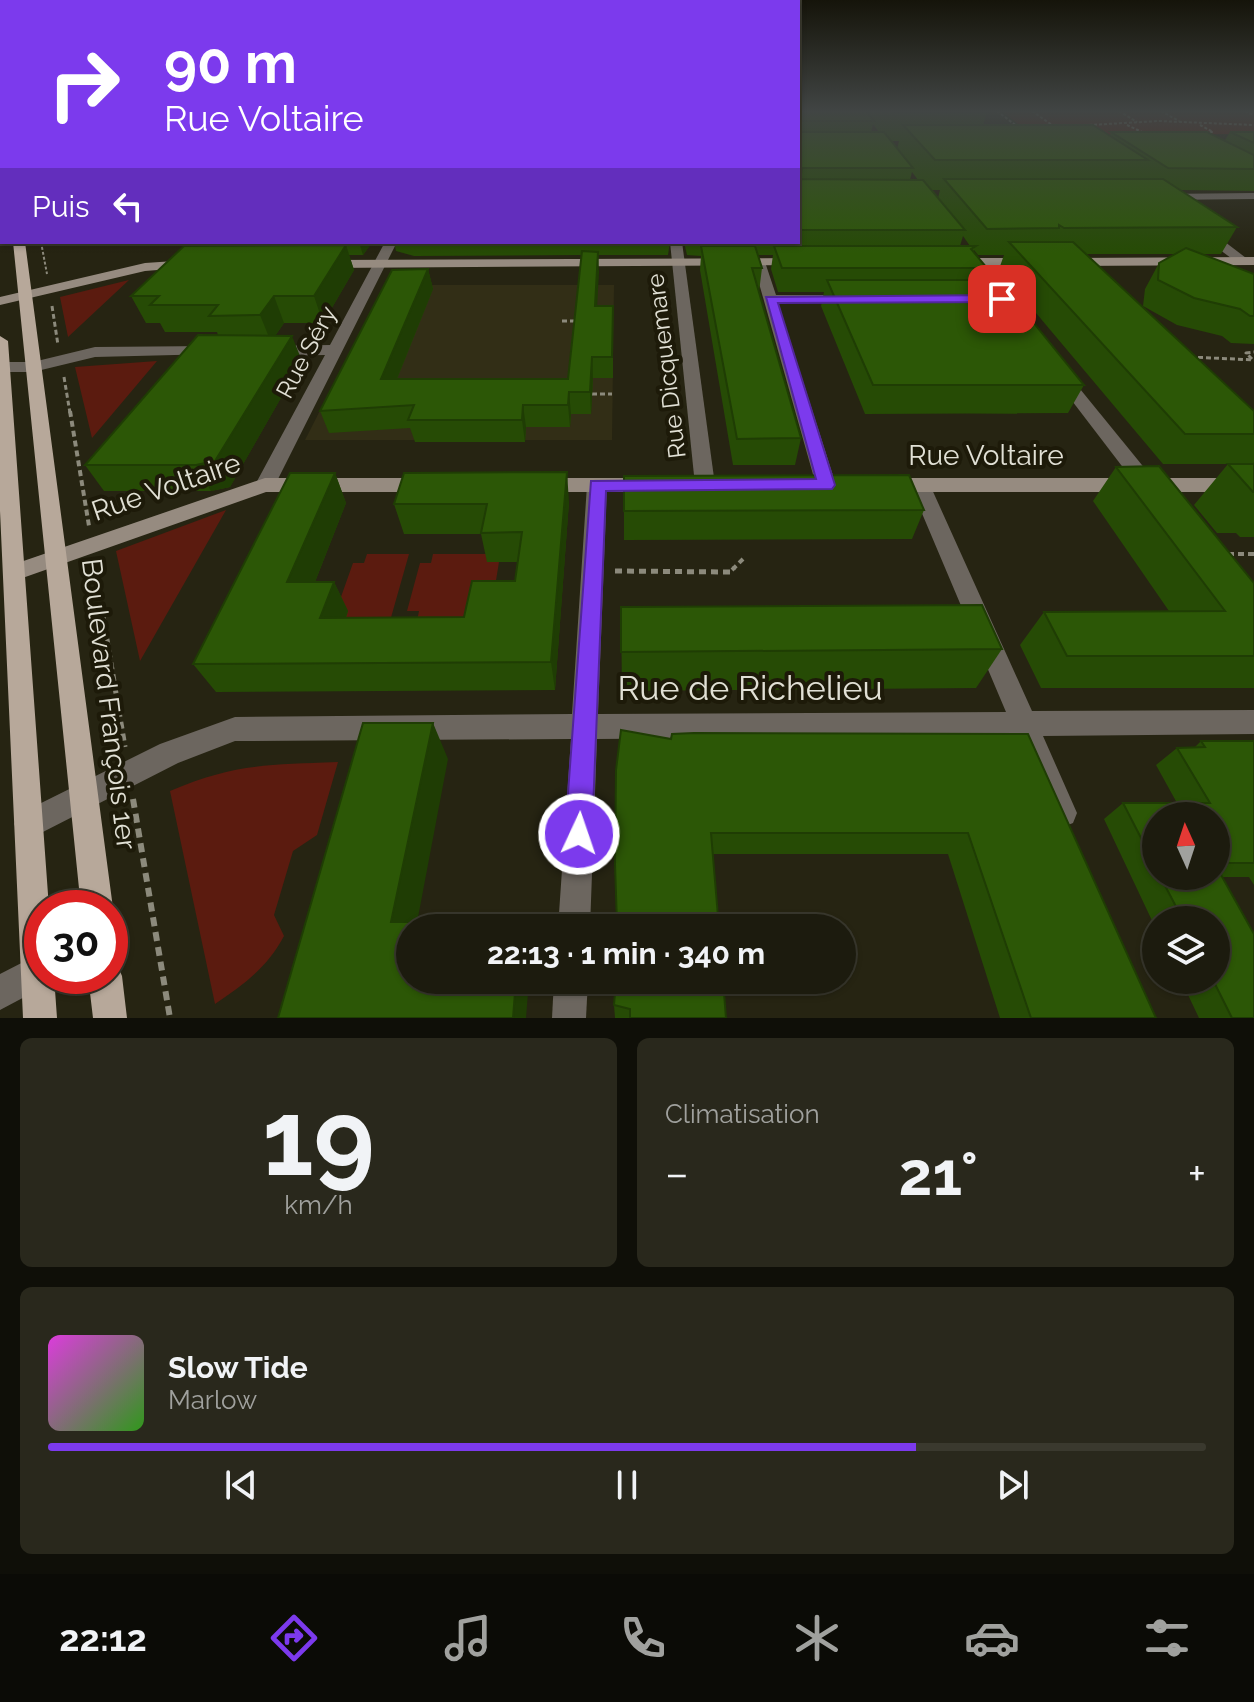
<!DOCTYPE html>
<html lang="fr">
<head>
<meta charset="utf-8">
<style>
	body { margin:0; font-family:Raleway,sans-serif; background:#29281c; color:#f1f3f6; height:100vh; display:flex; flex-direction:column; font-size:30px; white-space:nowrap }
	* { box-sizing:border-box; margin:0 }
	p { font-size:26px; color:#a0a19e }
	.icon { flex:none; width:44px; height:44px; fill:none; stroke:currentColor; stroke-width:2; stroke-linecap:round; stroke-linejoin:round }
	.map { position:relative; height:1018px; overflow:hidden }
	.side { display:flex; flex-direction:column; gap:20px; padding:20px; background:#0f0f08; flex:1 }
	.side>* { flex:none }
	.top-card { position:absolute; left:0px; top:0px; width:800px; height:244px; box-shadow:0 2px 6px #0004,0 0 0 2px #3a392e; background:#7c3aed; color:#fff; overflow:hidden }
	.needle { width:52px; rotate:357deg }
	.fabs { position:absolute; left:1142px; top:802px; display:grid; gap:16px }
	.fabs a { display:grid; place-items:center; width:88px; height:88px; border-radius:50%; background:#1c1b0e; box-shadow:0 2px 6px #0004,0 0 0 2px #3a392e; font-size:40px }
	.speed { position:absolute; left:24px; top:890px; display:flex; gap:16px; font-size:40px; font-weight:700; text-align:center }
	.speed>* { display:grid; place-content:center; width:104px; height:104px; border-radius:50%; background:#1c1b0e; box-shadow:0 2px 6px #0004,0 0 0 2px #3a392e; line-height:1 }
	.speed .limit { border:12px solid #d22; background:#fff; color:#111 }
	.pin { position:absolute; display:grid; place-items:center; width:68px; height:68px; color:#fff; margin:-34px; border-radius:16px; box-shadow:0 4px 12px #0006 }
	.me { position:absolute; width:88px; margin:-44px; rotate:3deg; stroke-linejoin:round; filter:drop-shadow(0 0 6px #0008) }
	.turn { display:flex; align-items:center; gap:28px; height:168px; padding:0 32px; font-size:36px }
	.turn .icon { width:104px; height:104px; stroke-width:2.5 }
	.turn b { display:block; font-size:56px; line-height:68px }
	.then { display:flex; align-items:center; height:76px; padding:0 32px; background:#0003; gap:16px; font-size:30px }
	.big { font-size:60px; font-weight:700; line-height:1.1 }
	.side .tile { flex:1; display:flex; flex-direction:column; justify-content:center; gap:12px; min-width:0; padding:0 28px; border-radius:12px; background:#29281c }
	.side .dial { align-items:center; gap:0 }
	.dial b { font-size:104px; line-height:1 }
	.song { display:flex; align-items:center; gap:24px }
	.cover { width:96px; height:96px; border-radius:12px; background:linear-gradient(135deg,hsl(300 70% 55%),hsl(110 70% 35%)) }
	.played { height:8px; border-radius:4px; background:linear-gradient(90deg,#7c3aed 75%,#3a392e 75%) }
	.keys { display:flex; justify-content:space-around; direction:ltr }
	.heat { display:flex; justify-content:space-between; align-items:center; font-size:44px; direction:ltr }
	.side .tiles { flex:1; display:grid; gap:20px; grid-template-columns:1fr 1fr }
	.tile:last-child { grid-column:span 2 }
	.trip { position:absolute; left:396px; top:914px; width:460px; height:80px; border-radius:40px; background:#1c1b0e; box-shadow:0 2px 6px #0004,0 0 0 2px #3a392e; font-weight:700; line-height:80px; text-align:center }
	.dock { display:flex; height:128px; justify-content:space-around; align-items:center; background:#0b0b06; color:#a0a19e }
	.dock .icon { width:56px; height:56px }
	.dock .active { color:#7c3aed }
	.dock b { font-size:36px; color:#f1f3f6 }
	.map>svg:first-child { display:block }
	.built { fill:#322e16 }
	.green { fill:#5b1b0f }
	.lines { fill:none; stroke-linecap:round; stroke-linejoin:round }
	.path-far4 { stroke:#8c8a7c; stroke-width:2; stroke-dasharray:3 2; stroke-linecap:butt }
	.path-far3 { stroke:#8c8a7c; stroke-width:3; stroke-dasharray:5 3; stroke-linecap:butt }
	.path-far2 { stroke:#8c8a7c; stroke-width:4; stroke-dasharray:6 4; stroke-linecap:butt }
	.path-far1 { stroke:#8c8a7c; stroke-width:5; stroke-dasharray:7 5; stroke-linecap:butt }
	.path { stroke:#8c8a7c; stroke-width:6; stroke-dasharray:9 6; stroke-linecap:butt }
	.street { fill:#6c665f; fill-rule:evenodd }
	.secondary { fill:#968b80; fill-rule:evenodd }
	.primary { fill:#b7a89a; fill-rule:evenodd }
	.wall { fill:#264b05; fill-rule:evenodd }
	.shaded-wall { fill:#1f3d04 }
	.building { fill:#2c5706; stroke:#1f3d04; stroke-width:2 }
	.route { fill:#7c3aed; stroke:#51269a; stroke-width:2 }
	.labels { text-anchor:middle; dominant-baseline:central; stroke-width:8; stroke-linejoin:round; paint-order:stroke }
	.far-street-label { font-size:24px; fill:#e1e0d5; stroke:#1d1a09 }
	.street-label { font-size:28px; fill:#e1e0d5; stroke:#1d1a09 }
	.near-street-label { font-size:34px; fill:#e1e0d5; stroke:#1d1a09 }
</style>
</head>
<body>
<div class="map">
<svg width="1254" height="1018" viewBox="0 0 1254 1018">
	<rect width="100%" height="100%" fill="#262412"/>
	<!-- built -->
	<polygon class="built" points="384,285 614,285 612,440 305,440"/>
	<!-- green -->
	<g class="green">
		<polygon points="1002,111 1254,111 1254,134 1032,135"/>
		<polygon points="129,280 68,337 60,297"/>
		<polygon points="157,361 92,438 75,367"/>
		<polygon points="226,510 140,661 116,551"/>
		<polygon points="367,554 409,554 390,621 345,621 336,611 353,563 364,563"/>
		<polygon points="433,554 489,554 499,562 491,611 477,620 417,621 419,611 407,611 420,563 431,563"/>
		<path d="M 338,762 L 317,835 L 293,851 L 274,915 L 284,936 C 267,968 244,984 215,1004 L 170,791 C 235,763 269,765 338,762 Z"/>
	</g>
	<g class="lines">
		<!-- path-far4 -->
		<g class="path-far4">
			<polyline points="997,111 1018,127"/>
			<polyline points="1032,111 1052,125"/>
			<polyline points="1119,111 1137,122"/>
			<polyline points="1161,111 1179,121"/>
			<polyline points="1245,111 1254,115"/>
			<polyline points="1089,125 1159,121 1254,125"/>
			<polyline points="1127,125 1142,132"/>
			<polyline points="1200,125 1213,132 1203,132"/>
			<polyline points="41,242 47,274"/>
		</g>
		<!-- path-far3 -->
		<g class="path-far3">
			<polyline points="52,306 58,345"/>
			<polyline points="562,321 577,321"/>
			<polyline points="1190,357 1254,360"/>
			<polyline points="1252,359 1246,353 1254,352"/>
			<polyline points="64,377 70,413"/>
			<polyline points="592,394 612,394"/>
		</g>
		<!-- path-far2 -->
		<g class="path-far2">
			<polyline points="70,411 89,526"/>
			<polyline points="1228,554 1254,554"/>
			<polyline points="95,566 96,570"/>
			<polyline points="732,570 743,559"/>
		</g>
		<!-- path-far1 -->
		<g class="path-far1">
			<polyline points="95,568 125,747"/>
			<polyline points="615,571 730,572 734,568"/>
		</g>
		<!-- path -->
		<polyline class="path" points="133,799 170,1018"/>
		<!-- street -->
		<g class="street">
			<polygon points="1254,193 1254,199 1162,200 1157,197 1162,194"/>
			<polygon points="1200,229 1208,229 1250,261 1239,264 1200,235"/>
			<polygon points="385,242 397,242 275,485 272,490 258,490 255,485 325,355 270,356 262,351 270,346 330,345"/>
			<polygon points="670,242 682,242 715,485 705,492 695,485"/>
			<polygon points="754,259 765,262 776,295 850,295 857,299 850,303 778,303 836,485 833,490 819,490 816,485 753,262"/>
			<polygon points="210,346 215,348 215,354 95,357 33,372 0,372 0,362 33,362 95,347"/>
			<polygon points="1061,371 1067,373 1155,481 1158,486 1155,491 1141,491 1053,376"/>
			<polygon points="597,478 607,485 598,714 1006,712 910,485 920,478 930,485 1032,711 1254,710 1254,734 1043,736 1077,813 1073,823 1063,827 1053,823 1016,736 597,739 590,928 558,928 571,739 235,741 178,763 39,834 29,839 19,834 14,824 19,814 160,744 235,717 572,714 587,485"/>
			<polygon points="37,955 42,957 42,976 52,976 49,984 0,1010 0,974"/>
			<polygon points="554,980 588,980 586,1018 552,1018"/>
		</g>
		<!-- secondary -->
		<g class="secondary">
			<polygon points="1254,257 1254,265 1066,266 1060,262 1066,258"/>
			<polygon points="798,258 803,259 803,265 326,268 320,264 326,260"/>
			<polygon points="1026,258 1032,262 1031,265 954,266 948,262 954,258"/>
			<polygon points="190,260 196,264 195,267 145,271 0,305 0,297 145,263"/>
			<polygon points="265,478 427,478 437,485 427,492 266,492 14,581 6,579 3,573 6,567"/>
			<polygon points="543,478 651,478 661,485 651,492 543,492 533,485"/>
			<polygon points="887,478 1254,478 1254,492 887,492 877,485"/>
		</g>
		<!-- primary -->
		<g class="primary">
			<polygon points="13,242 25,242 113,908 110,915 110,908 81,908"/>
			<polygon points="0,336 8,341 49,908 42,908 42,976 54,976 57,1018 23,1018 0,511"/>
			<polygon points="110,961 117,964 122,976 127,1018 93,1018 88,976 110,976"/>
		</g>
	</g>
	<!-- wall -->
	<g class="wall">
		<path d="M 798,111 L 985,111 L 987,113 L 983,125 L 1110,135 L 1111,132 L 1225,140 L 1230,132 L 1254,132 L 1254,191 L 1180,190 L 1237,227 L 1221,254 L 1201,254 L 1254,274 L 1254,344 L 1231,343 L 1222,336 L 1177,325 L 1143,306 L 1145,289 L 1159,263 L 1176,254 L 1086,254 L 1254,411 L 1254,462 L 1253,464 L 1163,464 L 999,269 L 1004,255 L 978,255 L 974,250 L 973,252 L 987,268 L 982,280 L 1084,385 L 1068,413 L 865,414 L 821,306 L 824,292 L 778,292 L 771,269 L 773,255 L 758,255 L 762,268 L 759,292 L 801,438 L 795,465 L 733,465 L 700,270 L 701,256 L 687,255 L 684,242 L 798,242 ZM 873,124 L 879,132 L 871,132 ZM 891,141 L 899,141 L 897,149 ZM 912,172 L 918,180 L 910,180 ZM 932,190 L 940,190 L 938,198 ZM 963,236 L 970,246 L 960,246 Z"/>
		<polygon points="89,242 188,242 90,243"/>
		<polygon points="193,242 383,242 379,246 371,244 363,255 349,255 354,270 323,323 284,323 275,336 302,361 230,487 211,491 104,491 85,465 218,335 217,332 165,332 160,323 146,323 131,296 195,246"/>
		<polygon points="394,242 670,242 668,255 598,255 597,306 613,326 613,378 593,378 591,414 571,414 570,427 526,427 525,442 415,442 410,428 329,433 320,411 428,269 433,289 397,379 568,379 582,255 414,256 396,251"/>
		<polygon points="1228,464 1254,464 1254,537 1240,537 1236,533 1217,533 1194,505"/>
		<polygon points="1116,467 1254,583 1254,688 1041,688 1020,645 1044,612 1169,611 1093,501"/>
		<polygon points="335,473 346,503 315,582 334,582 348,611 346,618 464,617 515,581 518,562 487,562 481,534 404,534 394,504 569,502 555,690 216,692 193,664"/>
		<polygon points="624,476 924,510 912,539 624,540"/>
		<polygon points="621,607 1002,649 976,688 622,691"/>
		<polygon points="1028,734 1156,1018 1000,1018 948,854 712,854 719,928 617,928 615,864 671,739"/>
		<path d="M 1201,741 L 1254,741 L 1254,885 L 1249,877 L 1222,877 L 1254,1018 L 1199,1018 L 1181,980 L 1216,980 L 1216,920 L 1156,920 L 1156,929 L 1104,819 L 1123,803 L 1177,803 L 1156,765 L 1177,748 L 1194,748 ZM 1156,816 L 1216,816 L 1216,876 L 1156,876 Z"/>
		<polygon points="614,1005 726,1018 615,1018"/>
	</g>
	<!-- shaded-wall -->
	<g class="shaded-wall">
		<polygon points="359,242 370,242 371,244 363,255"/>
		<polygon points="346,245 354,270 323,323 314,296"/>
		<polygon points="598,252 599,272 596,326 595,306"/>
		<polygon points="428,269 433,289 388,401 381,379"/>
		<polygon points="274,296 284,323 271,342 260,315"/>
		<polygon points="292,336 302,361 230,487 211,491 196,465"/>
		<polygon points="592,357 593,378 591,414 590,392"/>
		<polygon points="569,392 571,414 570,427 568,405"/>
		<polygon points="523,405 526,427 525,442 522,420"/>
		<polygon points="567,472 569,502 555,690 551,662"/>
		<polygon points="335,473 346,503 303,612 287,582"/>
		<polygon points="334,582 348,611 336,647 320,618"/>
		<polygon points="433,723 448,759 416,928 391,922"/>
		<polygon points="516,980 529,980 526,1018 513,1018"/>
	</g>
	<!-- building -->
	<g class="building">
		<polygon points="798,111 866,111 874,121 801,121 799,132 884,132 913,168 802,168 800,179 923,180 965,230 798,230"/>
		<polygon points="891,111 985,111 987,113 893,113"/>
		<polygon points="903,125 1093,125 1148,160 935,160"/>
		<polygon points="1111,132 1207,132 1254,155 1254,169 1168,168"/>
		<polygon points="1230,132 1254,132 1254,143"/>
		<polygon points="944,179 1163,179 1237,227 1064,228 1059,225 1059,228 987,229"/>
		<polygon points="1009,242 1073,242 1254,411 1254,434 1185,434"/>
		<polygon points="346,245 314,296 274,296 260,315 209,316 218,305 150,305 159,296 131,296 184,246"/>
		<polygon points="701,246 755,246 762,268 752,268 801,438 737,439"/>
		<polygon points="774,246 976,246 971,249 987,268 782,268"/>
		<polygon points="1186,248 1254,274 1254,316 1250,316 1240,309 1194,298 1158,280 1159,263"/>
		<polygon points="582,251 598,252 595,306 613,306 612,357 592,357 590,392 569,392 568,405 523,405 522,420 408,420 414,405 320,411 392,270 428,269 381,379 568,379"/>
		<polygon points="827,280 999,280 1084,385 873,385"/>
		<polygon points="198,335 292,336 215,461 196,465 85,465"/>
		<polygon points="1228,464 1254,464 1254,492 1253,492"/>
		<polygon points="1159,466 1254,583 1254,656 1067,656 1044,612 1225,611 1116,467"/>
		<polygon points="567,472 551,662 193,664 290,473 335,473 287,582 334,582 320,618 464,617 472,581 515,581 522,532 481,533 487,504 394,504 404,473"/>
		<polygon points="909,475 924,510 624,511 624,476"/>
		<polygon points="982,605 1002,649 621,652 621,607"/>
		<polygon points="363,723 433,723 391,922 522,922 521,928 410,928 410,980 516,980 513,1018 278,1018"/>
		<polygon points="621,730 671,739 672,734 694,733 1028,734 1156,1018 1031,1018 968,833 711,833 719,928 620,928 620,924 617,924 615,864 616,770"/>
		<polygon points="1201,741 1254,741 1254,863 1216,863 1216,816 1156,816 1156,867 1123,803 1210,803 1177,748 1205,747"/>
		<polygon points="1216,866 1254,934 1254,1018 1232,1018 1213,980 1216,980 1216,920 1183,920 1160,876 1216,876"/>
		<polygon points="616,980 723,980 726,1018 630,1018 630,1009 614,1005"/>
	</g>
	<!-- sky -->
	<linearGradient id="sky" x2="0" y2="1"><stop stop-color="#15140a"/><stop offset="0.44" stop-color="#414544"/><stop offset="1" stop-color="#414544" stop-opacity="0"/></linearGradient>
	<rect width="1254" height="253" fill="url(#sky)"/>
	<!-- route -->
	<polygon class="route" points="1002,295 1006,297 1006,302 778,303 835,485 832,489 606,491 592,834 588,844 579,848 569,844 565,834 591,481 816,479 766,297"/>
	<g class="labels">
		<!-- far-street labels -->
		<g class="far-street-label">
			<text transform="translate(306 352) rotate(-62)">Rue Séry</text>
			<text transform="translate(666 366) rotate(-97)">Rue Dicquemare</text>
		</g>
		<!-- street labels -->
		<g class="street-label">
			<text x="986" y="455">Rue Voltaire</text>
			<text transform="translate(166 487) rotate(-19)">Rue Voltaire</text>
			<text transform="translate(109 704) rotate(83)">Boulevard François 1er</text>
		</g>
		<!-- near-street labels -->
		<g class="near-street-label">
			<text x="750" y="688">Rue de Richelieu</text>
		</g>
	</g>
</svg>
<div class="fabs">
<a><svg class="needle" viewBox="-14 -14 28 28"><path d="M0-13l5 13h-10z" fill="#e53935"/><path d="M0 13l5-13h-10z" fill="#a0a19e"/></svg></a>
<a><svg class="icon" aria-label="layers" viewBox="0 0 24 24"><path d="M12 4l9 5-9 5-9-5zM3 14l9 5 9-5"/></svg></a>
</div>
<div class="speed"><div class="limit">30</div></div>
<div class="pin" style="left:1002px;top:299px;background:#d93025"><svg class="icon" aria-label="arrive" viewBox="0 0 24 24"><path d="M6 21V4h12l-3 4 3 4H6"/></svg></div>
<svg class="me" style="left:579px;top:834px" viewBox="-20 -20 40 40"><circle r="17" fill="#7c3aed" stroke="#fff" stroke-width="3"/><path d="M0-11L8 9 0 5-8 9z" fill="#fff"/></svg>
<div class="trip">22:13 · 1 min · 340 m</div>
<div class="top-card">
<div class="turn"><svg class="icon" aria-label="right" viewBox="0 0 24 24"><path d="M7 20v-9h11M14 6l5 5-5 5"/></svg><div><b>90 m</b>Rue Voltaire</div></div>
<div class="then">Puis<svg class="icon" aria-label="left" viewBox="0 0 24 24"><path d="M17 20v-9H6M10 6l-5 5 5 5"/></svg></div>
</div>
</div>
<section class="side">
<div class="tiles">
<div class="tile dial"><b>19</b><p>km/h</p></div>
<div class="tile"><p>Climatisation</p>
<div class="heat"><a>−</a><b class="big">21°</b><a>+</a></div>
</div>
<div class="tile">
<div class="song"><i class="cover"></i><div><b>Slow Tide</b><p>Marlow</p></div></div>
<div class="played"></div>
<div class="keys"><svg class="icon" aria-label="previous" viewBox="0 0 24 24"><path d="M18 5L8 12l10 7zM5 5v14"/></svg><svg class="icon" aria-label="pause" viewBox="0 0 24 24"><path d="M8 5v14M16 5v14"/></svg><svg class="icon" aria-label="next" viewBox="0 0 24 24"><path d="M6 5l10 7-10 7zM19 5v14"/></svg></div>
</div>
</div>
</section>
<nav class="dock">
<b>22:12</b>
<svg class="icon active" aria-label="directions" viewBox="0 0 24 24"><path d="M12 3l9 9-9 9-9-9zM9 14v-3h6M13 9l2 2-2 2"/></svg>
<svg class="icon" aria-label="music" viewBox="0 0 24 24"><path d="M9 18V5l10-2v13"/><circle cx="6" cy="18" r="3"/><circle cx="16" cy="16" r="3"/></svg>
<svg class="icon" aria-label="phone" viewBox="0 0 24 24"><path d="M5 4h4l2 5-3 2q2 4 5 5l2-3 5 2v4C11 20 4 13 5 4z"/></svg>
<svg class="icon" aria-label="climate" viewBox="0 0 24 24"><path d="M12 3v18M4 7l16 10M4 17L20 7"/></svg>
<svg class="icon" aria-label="car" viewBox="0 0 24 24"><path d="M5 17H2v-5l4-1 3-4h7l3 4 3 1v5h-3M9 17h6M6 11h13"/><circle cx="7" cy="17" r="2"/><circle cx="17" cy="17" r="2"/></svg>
<svg class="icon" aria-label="filters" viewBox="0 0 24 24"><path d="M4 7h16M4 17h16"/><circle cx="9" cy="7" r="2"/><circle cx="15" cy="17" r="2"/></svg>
</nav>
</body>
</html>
